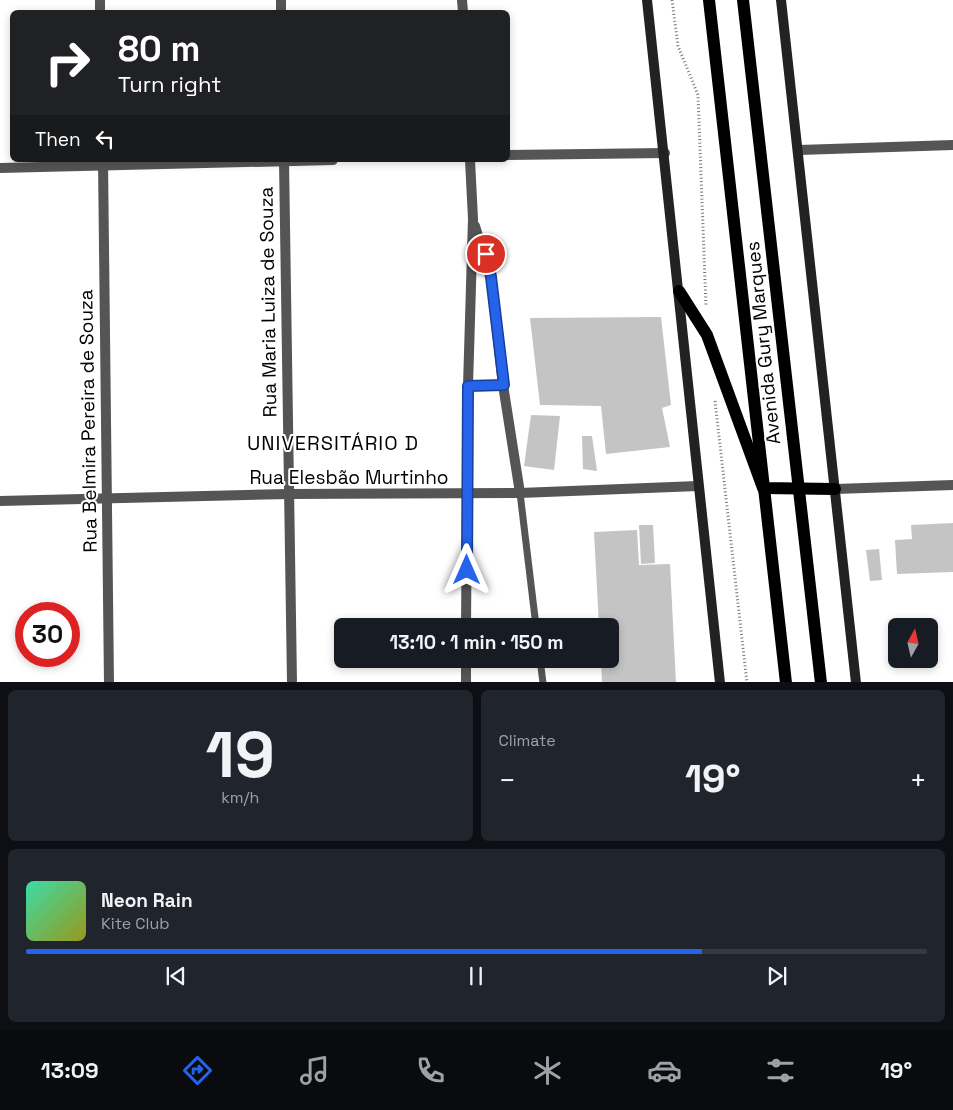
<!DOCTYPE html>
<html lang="en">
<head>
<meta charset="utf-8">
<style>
	body { margin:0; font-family:"Space Grotesk",sans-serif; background:#20242c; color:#f1f3f6; height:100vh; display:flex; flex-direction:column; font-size:19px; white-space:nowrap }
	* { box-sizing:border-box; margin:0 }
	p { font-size:16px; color:#9ea1a6 }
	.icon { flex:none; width:28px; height:28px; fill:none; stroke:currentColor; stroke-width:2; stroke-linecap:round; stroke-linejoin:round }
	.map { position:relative; height:682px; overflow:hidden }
	.drawer { display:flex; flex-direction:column; gap:8px; padding:8px; background:#0d0f14; flex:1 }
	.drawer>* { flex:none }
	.hud { position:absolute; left:10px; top:10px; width:500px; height:152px; border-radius:8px; box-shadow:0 2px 8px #0003; background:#202124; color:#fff; overflow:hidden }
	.needle { width:32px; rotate:8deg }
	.controls { position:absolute; left:888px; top:618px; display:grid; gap:10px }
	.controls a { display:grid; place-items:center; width:50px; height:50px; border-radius:8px; background:#171b24; box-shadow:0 2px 8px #0003; font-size:25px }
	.speed { position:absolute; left:15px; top:602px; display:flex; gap:10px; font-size:25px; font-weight:700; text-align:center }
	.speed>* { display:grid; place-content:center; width:65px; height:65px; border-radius:50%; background:#171b24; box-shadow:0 2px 8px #0003; line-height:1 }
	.speed .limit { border:8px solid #d22; background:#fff; color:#111 }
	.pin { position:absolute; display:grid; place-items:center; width:42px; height:42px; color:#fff; margin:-21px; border:2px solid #fff; border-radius:50%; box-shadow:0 1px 5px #0007 }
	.me { position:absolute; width:55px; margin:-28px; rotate:0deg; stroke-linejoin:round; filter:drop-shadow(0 0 4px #0008) }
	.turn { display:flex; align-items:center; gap:18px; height:105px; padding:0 25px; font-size:22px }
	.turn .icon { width:65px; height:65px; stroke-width:2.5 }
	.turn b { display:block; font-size:35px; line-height:42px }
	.then { display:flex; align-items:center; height:48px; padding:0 25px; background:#0003; gap:10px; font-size:19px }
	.big { font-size:38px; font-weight:700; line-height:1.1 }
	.drawer .widget { flex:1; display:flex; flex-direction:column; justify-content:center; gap:8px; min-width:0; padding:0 18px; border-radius:8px; background:#20242c }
	.drawer .dial { align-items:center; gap:0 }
	.dial b { font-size:65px; line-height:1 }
	.song { display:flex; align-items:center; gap:15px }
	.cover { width:60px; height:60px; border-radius:8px; background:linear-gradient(135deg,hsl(160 70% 55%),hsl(60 70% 35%)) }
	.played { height:5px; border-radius:2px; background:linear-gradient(90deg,#2563eb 75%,#363941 75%) }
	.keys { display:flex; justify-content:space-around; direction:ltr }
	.heat { display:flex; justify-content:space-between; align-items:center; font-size:28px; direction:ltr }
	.drawer .tiles { flex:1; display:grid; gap:8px; grid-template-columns:1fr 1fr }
	.widget:last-child { grid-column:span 2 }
	.trip { position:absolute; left:334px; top:618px; width:285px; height:50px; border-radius:8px; background:#171b24; box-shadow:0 2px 8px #0003; font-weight:700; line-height:50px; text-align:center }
	.dock { display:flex; height:80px; justify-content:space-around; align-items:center; background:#090b0e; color:#9ea1a6 }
	.dock .icon { width:35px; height:35px }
	.dock .active { color:#2563eb }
	.dock b { font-size:22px; color:#f1f3f6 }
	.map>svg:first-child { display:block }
	.building { fill:#c4c4c4 }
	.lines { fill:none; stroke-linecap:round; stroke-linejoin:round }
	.path { stroke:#777; stroke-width:3; stroke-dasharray:1 2.5; stroke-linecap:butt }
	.service { stroke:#555; stroke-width:7 }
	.minor { stroke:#555; stroke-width:10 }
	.secondary { stroke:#222; stroke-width:10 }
	.primary { stroke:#000; stroke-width:12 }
	.route-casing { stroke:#184099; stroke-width:12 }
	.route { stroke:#2563eb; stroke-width:9 }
	.labels { text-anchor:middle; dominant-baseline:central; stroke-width:4; stroke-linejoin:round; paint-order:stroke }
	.street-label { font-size:19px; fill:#000; stroke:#fff }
	.neighbourhood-label { font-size:20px; letter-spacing:1px; fill:#000; stroke:#fff }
</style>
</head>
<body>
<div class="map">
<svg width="953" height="683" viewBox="0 0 953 683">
	<rect width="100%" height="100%" fill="#fff"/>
	<!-- building -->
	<g class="building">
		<polygon points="661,317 671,405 662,408 670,447 606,454 601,406 540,405 530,318"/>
		<polygon points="531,415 560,416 554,470 524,466"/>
		<polygon points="582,436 592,436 597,471 583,469"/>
		<polygon points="953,523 953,572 897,574 895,540 912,539 911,525"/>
		<polygon points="639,525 653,525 655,563 641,564"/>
		<polygon points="637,530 639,565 670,564 676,683 602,683 601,659 610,659 610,626 599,626 594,532"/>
		<polygon points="879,549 882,580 870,581 866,550"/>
	</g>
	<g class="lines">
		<!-- path -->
		<g class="path">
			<polyline points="672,0 678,46 698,95 706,307"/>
			<polyline points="715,401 747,683"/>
		</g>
		<!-- service -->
		<g class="service">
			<polyline points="520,493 536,626"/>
			<polyline points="540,659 543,683"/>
		</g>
		<!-- minor -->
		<g class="minor">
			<polyline points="100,0 100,12"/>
			<polyline points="281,0 281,12"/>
			<polyline points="462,0 463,12"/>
			<polyline points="799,150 953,145"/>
			<polyline points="508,155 665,153"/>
			<polyline points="103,160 109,683"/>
			<polyline points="284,160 292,683"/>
			<polyline points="0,168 333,160"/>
			<polyline points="475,226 491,277 503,385 520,493"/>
			<polyline points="468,386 503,385"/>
			<polyline points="835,489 953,485"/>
			<polyline points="0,501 289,494 520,493 698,486"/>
			<polyline points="466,626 468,386 473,219 470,160"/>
			<polyline points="466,683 466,659"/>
		</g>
		<!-- secondary -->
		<g class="secondary">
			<polyline points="647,0 720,683"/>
			<polyline points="781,0 856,683"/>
		</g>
		<!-- primary -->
		<g class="primary">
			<polyline points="709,0 786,683"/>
			<polyline points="743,0 821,683"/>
			<polyline points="679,291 707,335 763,488 835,489"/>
		</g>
	</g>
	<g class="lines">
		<defs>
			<polyline id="route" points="467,570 468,386 504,385 491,277 486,254"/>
		</defs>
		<!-- route casing -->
		<use href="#route" class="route-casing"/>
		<!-- route -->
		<use href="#route" class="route"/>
	</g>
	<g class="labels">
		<!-- street labels -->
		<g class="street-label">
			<text transform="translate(268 302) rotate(-91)">Rua Maria Luiza de Souza</text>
			<text transform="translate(763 343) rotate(-96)">Avenida Gury Marques</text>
			<text transform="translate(88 421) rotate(-91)">Rua Belmira Pereira de Souza</text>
			<text x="349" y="477">Rua Elesbão Murtinho</text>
		</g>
		<!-- neighbourhood labels -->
		<g class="neighbourhood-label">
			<text x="333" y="443">UNIVERSITÁRIO D</text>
		</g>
	</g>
</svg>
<div class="controls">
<a><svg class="needle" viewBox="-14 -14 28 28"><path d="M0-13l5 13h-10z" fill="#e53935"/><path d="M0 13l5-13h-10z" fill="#9ea1a6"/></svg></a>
</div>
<div class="speed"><div class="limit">30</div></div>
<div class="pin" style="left:486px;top:254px;background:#d93025"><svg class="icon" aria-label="arrive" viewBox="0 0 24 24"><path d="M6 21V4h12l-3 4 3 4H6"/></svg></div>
<svg class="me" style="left:467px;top:570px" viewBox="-20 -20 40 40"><path d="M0-17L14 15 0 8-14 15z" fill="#2563eb" stroke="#fff" stroke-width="4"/></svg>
<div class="trip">13:10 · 1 min · 150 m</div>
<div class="hud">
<div class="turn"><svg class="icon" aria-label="right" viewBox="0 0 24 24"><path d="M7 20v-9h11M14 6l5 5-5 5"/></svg><div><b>80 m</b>Turn right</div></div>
<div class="then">Then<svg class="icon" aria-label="left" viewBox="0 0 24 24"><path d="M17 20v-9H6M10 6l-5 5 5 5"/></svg></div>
</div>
</div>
<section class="drawer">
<div class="tiles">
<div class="widget dial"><b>19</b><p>km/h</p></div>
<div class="widget"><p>Climate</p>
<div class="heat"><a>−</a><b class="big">19°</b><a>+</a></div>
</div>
<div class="widget">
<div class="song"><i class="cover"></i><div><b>Neon Rain</b><p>Kite Club</p></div></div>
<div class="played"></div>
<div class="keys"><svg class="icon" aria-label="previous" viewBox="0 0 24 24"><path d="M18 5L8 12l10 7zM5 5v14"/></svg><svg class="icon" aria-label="pause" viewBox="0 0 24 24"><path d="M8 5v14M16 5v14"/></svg><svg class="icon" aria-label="next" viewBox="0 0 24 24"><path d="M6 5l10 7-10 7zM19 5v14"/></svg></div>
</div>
</div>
</section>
<nav class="dock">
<b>13:09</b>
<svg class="icon active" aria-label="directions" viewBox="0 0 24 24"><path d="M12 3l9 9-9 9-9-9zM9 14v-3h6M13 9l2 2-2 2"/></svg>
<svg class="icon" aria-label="music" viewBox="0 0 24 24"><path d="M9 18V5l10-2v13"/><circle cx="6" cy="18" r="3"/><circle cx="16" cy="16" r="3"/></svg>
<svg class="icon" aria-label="phone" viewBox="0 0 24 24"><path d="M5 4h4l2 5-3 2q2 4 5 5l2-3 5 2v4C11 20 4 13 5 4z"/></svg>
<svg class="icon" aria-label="climate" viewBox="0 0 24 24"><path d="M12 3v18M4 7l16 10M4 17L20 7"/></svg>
<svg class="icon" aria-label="car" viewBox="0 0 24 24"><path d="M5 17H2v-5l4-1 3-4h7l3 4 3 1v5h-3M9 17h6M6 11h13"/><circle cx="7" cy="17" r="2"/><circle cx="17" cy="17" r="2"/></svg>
<svg class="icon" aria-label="filters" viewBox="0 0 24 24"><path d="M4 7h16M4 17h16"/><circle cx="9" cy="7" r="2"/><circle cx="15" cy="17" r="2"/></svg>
<b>19°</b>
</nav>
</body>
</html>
